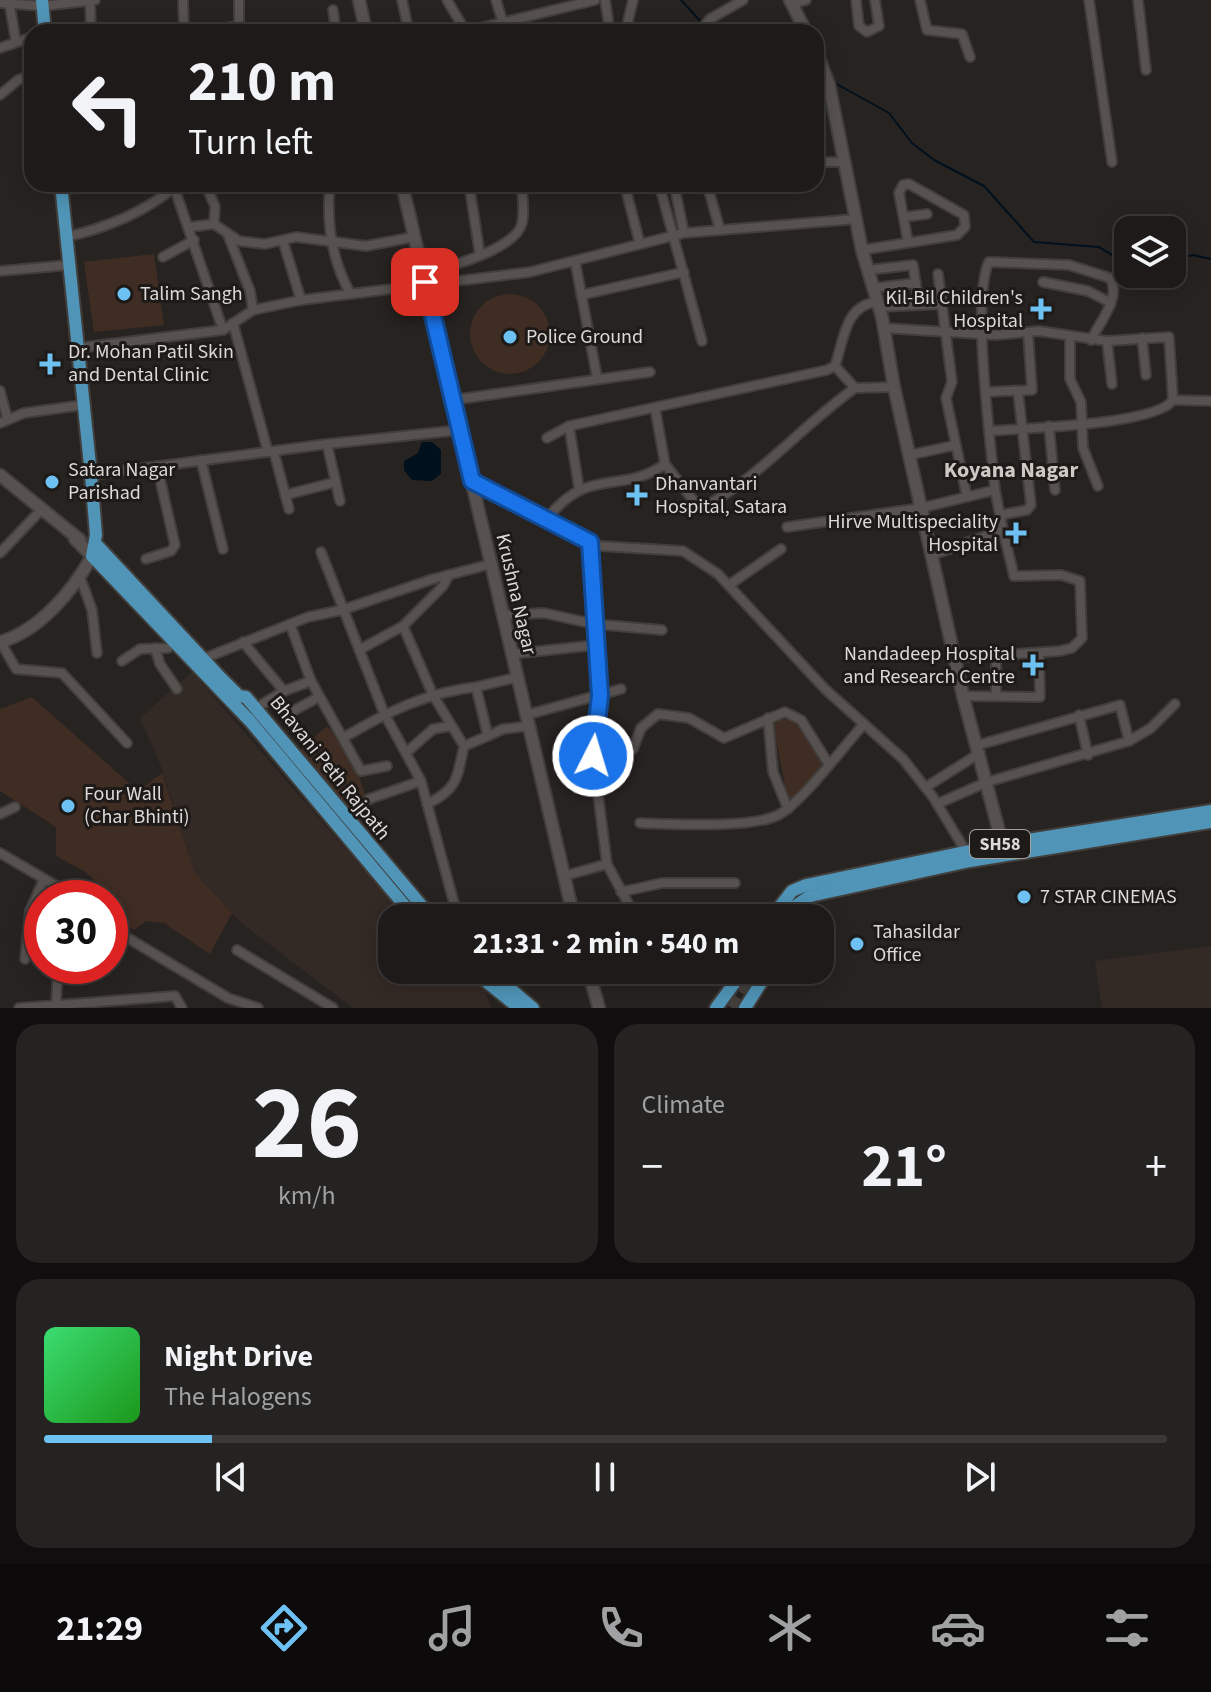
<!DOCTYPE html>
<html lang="en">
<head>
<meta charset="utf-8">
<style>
	body { margin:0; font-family:"Source Sans 3",sans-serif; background:#252322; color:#f1f3f6; height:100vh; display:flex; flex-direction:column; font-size:30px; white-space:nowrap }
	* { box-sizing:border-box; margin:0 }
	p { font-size:26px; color:#a0a1a2 }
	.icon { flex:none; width:44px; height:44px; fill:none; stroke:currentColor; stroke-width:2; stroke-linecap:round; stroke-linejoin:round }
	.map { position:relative; height:1008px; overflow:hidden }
	.panel { display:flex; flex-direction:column; gap:16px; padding:16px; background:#100e0e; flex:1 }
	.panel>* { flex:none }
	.top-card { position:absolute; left:24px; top:24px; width:800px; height:168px; border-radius:24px; box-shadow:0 4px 20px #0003,0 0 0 2px #3b3838; background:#1d1a19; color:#f1f3f6; overflow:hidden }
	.buttons { position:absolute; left:1114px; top:216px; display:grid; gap:16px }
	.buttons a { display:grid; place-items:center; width:72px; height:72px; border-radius:16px; background:#1d1a19; box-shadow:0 4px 20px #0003,0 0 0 2px #3b3838; font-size:40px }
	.speed { position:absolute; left:24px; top:880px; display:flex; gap:16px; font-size:40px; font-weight:700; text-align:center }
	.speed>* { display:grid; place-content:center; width:104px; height:104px; border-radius:50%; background:#1d1a19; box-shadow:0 4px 20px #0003,0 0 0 2px #3b3838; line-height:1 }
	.speed .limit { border:12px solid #d22; background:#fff; color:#111 }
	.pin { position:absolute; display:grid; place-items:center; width:68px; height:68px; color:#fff; margin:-34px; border-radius:16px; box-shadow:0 4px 12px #0006 }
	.me { position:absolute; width:88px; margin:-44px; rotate:5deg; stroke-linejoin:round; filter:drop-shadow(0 0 6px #0008) }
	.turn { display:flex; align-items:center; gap:28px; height:168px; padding:0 32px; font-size:36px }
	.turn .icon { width:104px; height:104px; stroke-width:2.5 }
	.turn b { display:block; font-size:56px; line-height:68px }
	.big { font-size:60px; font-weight:700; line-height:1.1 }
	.panel .card { flex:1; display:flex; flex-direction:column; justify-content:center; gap:12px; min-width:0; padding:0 28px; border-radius:24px; background:#252322 }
	.panel .dial { align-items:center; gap:0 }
	.dial b { font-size:104px; line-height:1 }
	.song { display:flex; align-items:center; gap:24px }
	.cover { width:96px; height:96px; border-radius:12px; background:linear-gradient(135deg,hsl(140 70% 55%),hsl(120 70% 35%)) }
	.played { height:8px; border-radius:4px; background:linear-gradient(90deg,#6dc2f3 15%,#3b3838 15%) }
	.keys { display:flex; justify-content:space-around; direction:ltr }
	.heat { display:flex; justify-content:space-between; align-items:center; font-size:44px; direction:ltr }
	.panel .tiles { flex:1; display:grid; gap:16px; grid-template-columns:1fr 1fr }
	.card:last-child { grid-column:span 2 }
	.trip { position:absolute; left:378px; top:904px; width:456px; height:80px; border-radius:24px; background:#1d1a19; box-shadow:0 4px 20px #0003,0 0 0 2px #3b3838; font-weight:700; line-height:80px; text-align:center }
	.menu { display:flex; height:128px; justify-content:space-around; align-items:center; background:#0c0a0a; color:#a0a1a2 }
	.menu .icon { width:56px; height:56px }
	.menu .active { color:#6dc2f3 }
	.menu b { font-size:36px; color:#f1f3f6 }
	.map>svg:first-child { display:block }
	.built { fill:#342a25 }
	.green { fill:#3f2c23 }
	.water { fill:#00101c }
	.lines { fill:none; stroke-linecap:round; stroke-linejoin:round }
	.stream { stroke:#00101c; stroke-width:2 }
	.primary-tunnel { stroke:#423e3c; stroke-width:12; stroke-dasharray:12 6; stroke-linecap:butt }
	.street-casing { stroke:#413e3c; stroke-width:12 }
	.secondary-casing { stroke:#413e3c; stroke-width:15 }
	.primary-casing { stroke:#413e3c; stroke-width:16 }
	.street { stroke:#575250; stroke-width:8 }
	.secondary { stroke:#575250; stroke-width:11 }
	.primary { stroke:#5095b8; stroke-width:12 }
	.route-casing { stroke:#114b97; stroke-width:20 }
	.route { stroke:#1a73e8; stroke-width:14 }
	.poi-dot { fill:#6dc2f3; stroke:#1e1a18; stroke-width:3 }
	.labels { text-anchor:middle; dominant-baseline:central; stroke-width:6; stroke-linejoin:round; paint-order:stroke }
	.shield { fill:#1e1a18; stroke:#a3a09e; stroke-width:2 }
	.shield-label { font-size:18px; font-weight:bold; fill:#dcd9d8 }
	.poi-label { font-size:20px; fill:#dcd9d8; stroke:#1e1a18; text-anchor:start }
	.street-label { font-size:20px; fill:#dcd9d8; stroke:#1e1a18 }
	.neighbourhood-label { font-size:22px; font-weight:bold; fill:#cfc9c6; stroke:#1e1a18 }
</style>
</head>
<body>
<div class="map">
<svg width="1211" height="1008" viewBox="0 0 1211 1008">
	<rect width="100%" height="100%" fill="#272321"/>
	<!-- built -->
	<g class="built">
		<polygon points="192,672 383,892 410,918 392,918 392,970 465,970 486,993 491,1008 353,1008 239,921 195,873 160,764 140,718"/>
		<polygon points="1211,946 1211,1008 1102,1008 1095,961"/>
	</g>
	<!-- green -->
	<g class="green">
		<polygon points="154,254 164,325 94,332 84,262"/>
		<circle cx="510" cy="334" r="40"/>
		<polygon points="32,697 138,791 162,773 195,873 232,913 210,954 164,923 146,921 134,930 124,923 124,908 84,871 56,856 56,827 0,791 0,709"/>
		<polygon points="794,719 824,762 789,805 772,720"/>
		<polygon points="327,726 354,761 371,812 357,821 298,752"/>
	</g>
	<!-- water -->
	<polygon class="water" points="422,442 432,442 441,450 441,474 432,481 412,480 404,470 404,461 418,453"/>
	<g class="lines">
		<!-- stream -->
		<g class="stream">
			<polyline points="681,0 702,23"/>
			<polyline points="706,27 715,32"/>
			<polyline points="833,82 889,113 912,143 934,160 984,186 1034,242 1099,247 1128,265"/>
			<polyline points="1172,260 1193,255 1211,259"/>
		</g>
		<!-- primary-tunnel -->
		<polyline class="primary-tunnel" points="732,1008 758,970"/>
		<defs>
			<g id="street">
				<polyline points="90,0 91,32"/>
				<polyline points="183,0 184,32"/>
				<polyline points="402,0 409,32"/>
				<polyline points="447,0 466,32"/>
				<polyline points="496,0 503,23 510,32"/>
				<polyline points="605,0 610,32"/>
				<polyline points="856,0 859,26 867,32 879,26 875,0"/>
				<polyline points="920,0 927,30 962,34 970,57"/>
				<polyline points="1089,0 1112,162"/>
				<polyline points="1138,0 1146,70"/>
				<polyline points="9,1 16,42"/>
				<polyline points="0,3 43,6 95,0"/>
				<polyline points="792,4 806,0"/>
				<polyline points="333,10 336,32"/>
				<polyline points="198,32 239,26 239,0"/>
				<polyline points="464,32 595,0"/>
				<polyline points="631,32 628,21 633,0"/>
				<polyline points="699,32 710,19 743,0"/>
				<polyline points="0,48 32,37"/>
				<polyline points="0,95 18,80 32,75"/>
				<polyline points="816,162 845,162"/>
				<polyline points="205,184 215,206 214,224"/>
				<path d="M 330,184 C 326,223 331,258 350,293"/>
				<polyline points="469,184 480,255"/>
				<polyline points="659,184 702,341"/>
				<polyline points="674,184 684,233"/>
				<polyline points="707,184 720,230"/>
				<polyline points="61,190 102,184"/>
				<polyline points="627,194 640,244"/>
				<polyline points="904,217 927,214"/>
				<polyline points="190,227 214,224 239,241 265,244 296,237 366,246 414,237"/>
				<polyline points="228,235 250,291 253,310"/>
				<path d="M 66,237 C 106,228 143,213 175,187"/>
				<polyline points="283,241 301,300"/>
				<polyline points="862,250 957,235 965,227 964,215 909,184 903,185 899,193 908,242"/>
				<polyline points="163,257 194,240"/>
				<polyline points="575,261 597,377"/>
				<polyline points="868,270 913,265 919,305"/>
				<polyline points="0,271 69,265"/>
				<path d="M 423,274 C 447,267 516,250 522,223 C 525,211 522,196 522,184"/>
				<polyline points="938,274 952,382 946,398 967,497"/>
				<polyline points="1043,282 1088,291 1111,303"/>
				<polyline points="873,288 916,283"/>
				<polyline points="581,295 684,272"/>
				<polyline points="879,307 942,304"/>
				<polyline points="233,323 268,452"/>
				<polyline points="884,328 995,335 1039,331 1107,341 1169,337 1173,400 1211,401"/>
				<polyline points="223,330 253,310 301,300 530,272 684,233 856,219"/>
				<polyline points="1070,336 1070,379 1081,402 1083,448 1098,486"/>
				<polyline points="1142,338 1146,375"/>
				<polyline points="1107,341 1112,384"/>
				<polyline points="77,348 223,330 173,184"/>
				<polyline points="835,366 855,388 894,387"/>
				<polyline points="0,391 7,417"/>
				<polyline points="986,392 1032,390 1028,333"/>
				<polyline points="453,400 650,372"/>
				<polyline points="0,423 24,413 83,405"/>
				<polyline points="569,426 579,488"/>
				<polyline points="1049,426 1055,490"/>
				<path d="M 990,431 C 1024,428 1156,425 1173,400"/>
				<path d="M 547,438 L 569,426 L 827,370 L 835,366 C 844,339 845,305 877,302"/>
				<polyline points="327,444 460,430"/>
				<polyline points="274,452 289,509"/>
				<polyline points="910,455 956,445"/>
				<polyline points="201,460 223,549"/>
				<path d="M 665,464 L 700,509 C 760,478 801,426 855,388"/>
				<polyline points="91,475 327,444 340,501"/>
				<polyline points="472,481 600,546 683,551 718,574 825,689 903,759 933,797 968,855"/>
				<polyline points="285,495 336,482"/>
				<polyline points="1000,515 1027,510 1031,505 1018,392"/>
				<path d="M 546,520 C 589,464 620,496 665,464 L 655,408"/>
				<path d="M 787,527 L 921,508 L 995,490 C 991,444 971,298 989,262 L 1069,265 L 1110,278 C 1122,297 1099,323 1091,340"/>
				<polyline points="590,542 600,696 593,756 607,864 636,918"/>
				<polyline points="321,552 384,713 421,781 458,918"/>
				<polyline points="0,553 40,511"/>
				<polyline points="932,555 1003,530 995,490"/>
				<polyline points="146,559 171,551 175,545 157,466"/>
				<polyline points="80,577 92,610 97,653"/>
				<polyline points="729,585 781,549"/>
				<polyline points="503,615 544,613 594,624 662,630"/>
				<polyline points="403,626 443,586 449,575"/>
				<polyline points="0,641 16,669 62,673 127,743"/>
				<polyline points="243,642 284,691"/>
				<polyline points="155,648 160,664 177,689"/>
				<path d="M 359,650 L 403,626 L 433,695 L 464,746 C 457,778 458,789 427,804"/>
				<polyline points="512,654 596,645"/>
				<polyline points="205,658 308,617 342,610 433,579 491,564"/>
				<polyline points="954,658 1060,651 1072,648 1082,638 1080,581 1061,575 1014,576 1003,530"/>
				<polyline points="122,661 140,649 168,648 176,641"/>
				<polyline points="311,681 361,771 387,766"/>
				<polyline points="963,696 1040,697 1039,653"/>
				<polyline points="996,696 996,656"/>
				<polyline points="256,708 284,691 311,681 290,624"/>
				<polyline points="291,712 319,697"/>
				<polyline points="526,715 621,689"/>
				<polyline points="1079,715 1088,755"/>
				<polyline points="768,718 773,772 788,809"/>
				<polyline points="488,736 503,729 529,726"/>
				<path d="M 343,738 C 385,713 427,692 476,687"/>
				<polyline points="978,745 1120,705 1129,741"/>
				<polyline points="464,746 488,736 476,687 518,677"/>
				<polyline points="633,749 641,728 658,714 689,718 724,738 785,712 801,720 828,763"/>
				<polyline points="406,753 433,729 451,726"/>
				<polyline points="926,787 980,753"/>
				<polyline points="369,799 421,781"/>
				<polyline points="937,804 987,782 1129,741 1151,728 1175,704"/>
				<polyline points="0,814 15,807"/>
				<path d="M 640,823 C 671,824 755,829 780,814 C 803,801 843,747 864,724"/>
				<polyline points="0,853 77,898"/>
				<polyline points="564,876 607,864"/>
				<polyline points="621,892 662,883 735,883"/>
				<polyline points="110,919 121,934 228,998 258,1008"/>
				<polyline points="237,950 333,1008"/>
				<polyline points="25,959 30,911 44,879"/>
				<polyline points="19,1008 175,996 182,1008"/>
				<polyline points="56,1008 58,966"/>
			</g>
			<g id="secondary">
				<polyline points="359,0 366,32"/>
				<polyline points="790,0 806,32"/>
				<polyline points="816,51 829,85 862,250 882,317 894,387 963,696 1004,850"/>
				<polyline points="402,184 574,918"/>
				<polyline points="0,475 80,540"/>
				<path d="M 0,642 C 39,631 73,591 92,556 L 75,539"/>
				<polyline points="588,970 599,1008"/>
			</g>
			<g id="primary">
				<polyline points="42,0 45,32"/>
				<polyline points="61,184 91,475 96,535 92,556 250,721 415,918"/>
				<polyline points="96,544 221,678 239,696 246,697 432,918"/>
				<polyline points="771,918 792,891 806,885 1003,844 1211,811"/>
				<polyline points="787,918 794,907 810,896 970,861 1211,822"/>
				<polyline points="472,970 519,1008"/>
				<polyline points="488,970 533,1008"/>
				<polyline points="716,1008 744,970"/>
				<polyline points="745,1008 769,970"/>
			</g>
		</defs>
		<!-- street casing -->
		<use href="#street" class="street-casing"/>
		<!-- secondary casing -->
		<use href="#secondary" class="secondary-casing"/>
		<!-- primary casing -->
		<use href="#primary" class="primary-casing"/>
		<!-- street -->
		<use href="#street" class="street"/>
		<!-- secondary -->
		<use href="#secondary" class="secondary"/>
		<!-- primary -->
		<use href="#primary" class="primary"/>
	</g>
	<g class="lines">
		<defs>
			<polyline id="route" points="425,282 472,481 590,542 600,696 593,756"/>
		</defs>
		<!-- route casing -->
		<use href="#route" class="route-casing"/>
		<!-- route -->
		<use href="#route" class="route"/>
	</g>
	<!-- markers -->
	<g class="poi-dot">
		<circle cx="124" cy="294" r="8"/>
		<path d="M1037 297h8v8h8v8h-8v8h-8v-8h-8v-8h8z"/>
		<circle cx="510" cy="337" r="8"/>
		<path d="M46 352h8v8h8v8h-8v8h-8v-8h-8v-8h8z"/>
		<circle cx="52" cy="482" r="8"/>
		<path d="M633 483h8v8h8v8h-8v8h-8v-8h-8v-8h8z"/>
		<path d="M1012 521h8v8h8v8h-8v8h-8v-8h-8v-8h8z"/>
		<path d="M1029 653h8v8h8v8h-8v8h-8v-8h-8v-8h8z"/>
		<circle cx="68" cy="806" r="8"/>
		<circle cx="1024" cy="897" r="8"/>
		<circle cx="857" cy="944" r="8"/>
	</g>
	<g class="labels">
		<!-- shield labels -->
		<rect class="shield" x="970" y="830" width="60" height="28" rx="6"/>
		<g class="shield-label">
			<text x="1000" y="844">SH58</text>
		</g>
		<!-- poi labels -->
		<g class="poi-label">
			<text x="140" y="294">Talim Sangh</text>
			<text x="1023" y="298" text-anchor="end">Kil-Bil Children's<tspan x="1023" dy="23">Hospital</tspan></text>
			<text x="526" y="337">Police Ground</text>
			<text x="68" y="352">Dr. Mohan Patil Skin<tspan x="68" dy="23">and Dental Clinic</tspan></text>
			<text x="68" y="470">Satara Nagar<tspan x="68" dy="23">Parishad</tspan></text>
			<text x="655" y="484">Dhanvantari<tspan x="655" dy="23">Hospital, Satara</tspan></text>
			<text x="998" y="522" text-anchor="end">Hirve Multispeciality<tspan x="998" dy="23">Hospital</tspan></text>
			<text x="1015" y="654" text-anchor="end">Nandadeep Hospital<tspan x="1015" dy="23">and Research Centre</tspan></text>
			<text x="84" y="794">Four Wall<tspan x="84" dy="23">(Char Bhinti)</tspan></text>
			<text x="1040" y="897">7 STAR CINEMAS</text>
			<text x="873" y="932">Tahasildar<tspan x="873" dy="23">Office</tspan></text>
		</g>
		<!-- street labels -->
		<g class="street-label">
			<text transform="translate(516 594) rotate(77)">Krushna Nagar</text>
			<text transform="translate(330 768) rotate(51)">Bhavani Peth Rajpath</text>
		</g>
		<!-- neighbourhood labels -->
		<g class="neighbourhood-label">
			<text x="1011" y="470">Koyana Nagar</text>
		</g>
	</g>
</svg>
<div class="buttons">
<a><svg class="icon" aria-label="layers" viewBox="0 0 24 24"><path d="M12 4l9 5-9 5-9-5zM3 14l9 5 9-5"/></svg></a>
</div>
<div class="speed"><div class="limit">30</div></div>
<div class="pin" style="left:425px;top:282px;background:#d93025"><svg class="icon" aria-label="arrive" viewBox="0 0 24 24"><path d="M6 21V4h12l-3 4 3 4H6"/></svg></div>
<svg class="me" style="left:593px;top:756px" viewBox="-20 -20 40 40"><circle r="17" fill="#1a73e8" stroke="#fff" stroke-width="3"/><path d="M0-11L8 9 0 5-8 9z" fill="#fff"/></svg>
<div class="trip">21:31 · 2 min · 540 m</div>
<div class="top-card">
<div class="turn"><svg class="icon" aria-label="left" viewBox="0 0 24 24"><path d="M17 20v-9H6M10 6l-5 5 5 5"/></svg><div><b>210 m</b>Turn left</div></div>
</div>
</div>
<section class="panel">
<div class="tiles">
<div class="card dial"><b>26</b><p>km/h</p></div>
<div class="card"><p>Climate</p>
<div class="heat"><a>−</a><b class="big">21°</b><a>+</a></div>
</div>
<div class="card">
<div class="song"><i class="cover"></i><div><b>Night Drive</b><p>The Halogens</p></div></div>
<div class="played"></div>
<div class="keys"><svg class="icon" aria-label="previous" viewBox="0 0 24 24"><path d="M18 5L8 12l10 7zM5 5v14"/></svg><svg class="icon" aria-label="pause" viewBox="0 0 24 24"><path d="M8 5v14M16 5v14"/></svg><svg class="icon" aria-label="next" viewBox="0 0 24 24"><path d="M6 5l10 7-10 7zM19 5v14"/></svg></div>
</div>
</div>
</section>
<nav class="menu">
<b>21:29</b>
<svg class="icon active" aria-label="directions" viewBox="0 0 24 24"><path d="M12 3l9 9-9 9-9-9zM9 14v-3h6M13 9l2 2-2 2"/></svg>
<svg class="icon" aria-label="music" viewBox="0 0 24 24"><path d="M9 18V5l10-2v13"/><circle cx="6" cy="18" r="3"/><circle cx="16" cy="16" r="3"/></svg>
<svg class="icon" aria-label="phone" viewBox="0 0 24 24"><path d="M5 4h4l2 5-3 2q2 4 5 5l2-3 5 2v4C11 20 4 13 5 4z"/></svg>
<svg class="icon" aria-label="climate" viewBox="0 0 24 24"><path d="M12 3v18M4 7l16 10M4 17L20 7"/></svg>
<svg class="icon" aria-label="car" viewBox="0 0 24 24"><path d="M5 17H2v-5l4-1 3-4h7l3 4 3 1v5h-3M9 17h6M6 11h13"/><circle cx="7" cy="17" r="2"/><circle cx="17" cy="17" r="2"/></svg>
<svg class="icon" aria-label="filters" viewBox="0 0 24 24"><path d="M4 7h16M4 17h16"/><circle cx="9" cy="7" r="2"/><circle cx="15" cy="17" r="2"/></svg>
</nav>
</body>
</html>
